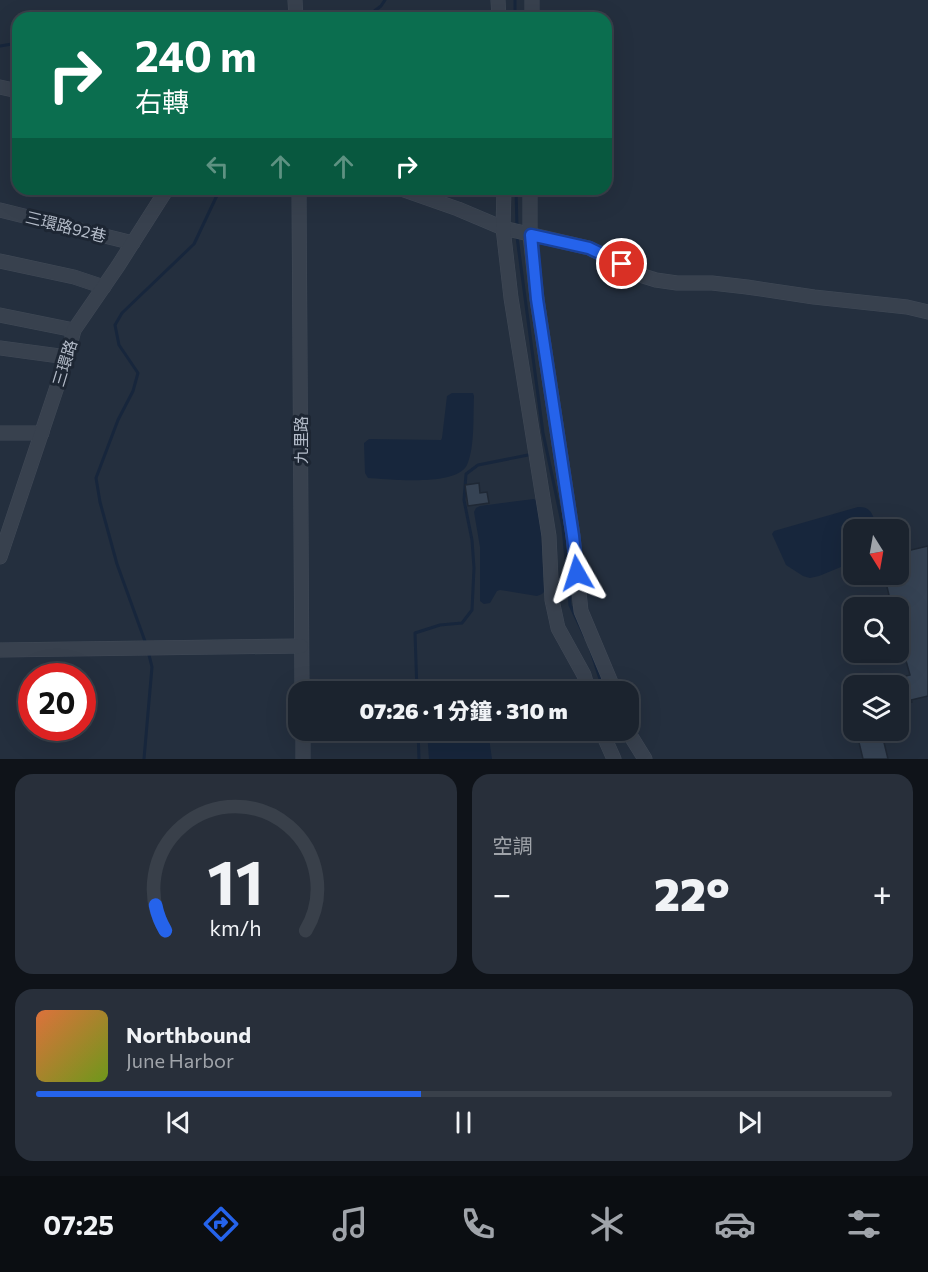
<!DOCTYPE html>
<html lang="zh-TW">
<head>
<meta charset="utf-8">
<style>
	body { margin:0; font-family:Commissioner,"Noto Sans TC",sans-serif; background:#282f3a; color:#f1f3f6; height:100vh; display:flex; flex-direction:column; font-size:22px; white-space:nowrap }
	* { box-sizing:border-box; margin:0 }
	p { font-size:20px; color:#a0a4aa }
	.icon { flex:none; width:33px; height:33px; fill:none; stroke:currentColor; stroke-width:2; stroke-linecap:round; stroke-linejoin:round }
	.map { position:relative; height:759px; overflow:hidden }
	.panel { display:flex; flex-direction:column; gap:15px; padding:15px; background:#0f1319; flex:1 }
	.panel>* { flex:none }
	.top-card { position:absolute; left:12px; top:12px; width:600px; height:183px; border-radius:18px; box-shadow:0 6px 24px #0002,0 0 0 2px #39404a; background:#0b6e4f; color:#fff; overflow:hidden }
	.needle { width:39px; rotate:169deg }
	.buttons { position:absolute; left:843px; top:519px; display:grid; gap:12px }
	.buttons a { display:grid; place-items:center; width:66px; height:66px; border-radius:12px; background:#1b232e; box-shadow:0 6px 24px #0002,0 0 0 2px #39404a; font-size:30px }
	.speed { position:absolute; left:18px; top:663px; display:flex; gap:12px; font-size:30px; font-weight:700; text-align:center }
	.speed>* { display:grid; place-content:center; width:78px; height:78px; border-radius:50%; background:#1b232e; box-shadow:0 6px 24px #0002,0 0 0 2px #39404a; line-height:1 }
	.speed .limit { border:9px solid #d22; background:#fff; color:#111 }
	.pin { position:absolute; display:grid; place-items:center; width:51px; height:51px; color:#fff; margin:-26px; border:3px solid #fff; border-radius:50%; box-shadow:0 2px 6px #0007 }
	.me { position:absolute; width:66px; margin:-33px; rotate:354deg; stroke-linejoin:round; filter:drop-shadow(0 0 4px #0008) }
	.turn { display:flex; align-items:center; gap:21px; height:126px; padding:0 24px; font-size:27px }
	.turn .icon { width:78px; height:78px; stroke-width:2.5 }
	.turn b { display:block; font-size:42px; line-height:51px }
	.lanes { display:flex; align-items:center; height:57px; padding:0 24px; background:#0003; justify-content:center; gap:30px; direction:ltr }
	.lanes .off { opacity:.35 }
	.big { font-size:45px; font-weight:800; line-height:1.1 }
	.panel .widget { flex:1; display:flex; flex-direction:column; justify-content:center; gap:9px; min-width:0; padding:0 21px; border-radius:18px; background:#282f3a }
	.panel .dial { align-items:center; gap:0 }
	.dial svg { height:156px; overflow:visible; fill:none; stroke:#39404a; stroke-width:7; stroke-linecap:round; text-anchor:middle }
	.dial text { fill:#f1f3f6; stroke:none }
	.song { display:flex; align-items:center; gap:18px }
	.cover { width:72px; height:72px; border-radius:9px; background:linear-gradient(135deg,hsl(20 70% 55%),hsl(80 70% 35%)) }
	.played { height:6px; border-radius:3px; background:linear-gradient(90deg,#2563eb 45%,#39404a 45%) }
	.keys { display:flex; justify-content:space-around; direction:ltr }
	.heat { display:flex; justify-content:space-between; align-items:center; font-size:33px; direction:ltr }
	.panel .tiles { flex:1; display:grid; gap:15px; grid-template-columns:1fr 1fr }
	.widget:last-child { grid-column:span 2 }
	.trip { position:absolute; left:288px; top:681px; width:351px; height:60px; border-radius:18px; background:#1b232e; box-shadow:0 6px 24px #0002,0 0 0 2px #39404a; font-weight:800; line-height:60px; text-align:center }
	.dock { display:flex; height:96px; justify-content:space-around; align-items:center; background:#0b0e12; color:#a0a4aa }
	.dock .icon { width:42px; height:42px }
	.dock .selected { color:#2563eb }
	.dock b { font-size:27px; color:#f1f3f6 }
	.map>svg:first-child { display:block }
	.water { fill:#17263c }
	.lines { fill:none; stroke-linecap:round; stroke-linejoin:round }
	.stream { stroke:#17263c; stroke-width:3 }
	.building { fill:#364354; stroke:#1f2835; stroke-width:1.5 }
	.minor-casing { stroke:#414a57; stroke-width:15 }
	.minor { stroke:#38414e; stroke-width:14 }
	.route-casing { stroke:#184099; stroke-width:15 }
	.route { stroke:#2563eb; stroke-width:10 }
	.labels { text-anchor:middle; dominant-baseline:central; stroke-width:6; stroke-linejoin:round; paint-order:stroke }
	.street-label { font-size:16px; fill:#b4bcc9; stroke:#1d2633 }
</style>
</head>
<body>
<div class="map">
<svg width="928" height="759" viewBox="0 0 928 759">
	<rect width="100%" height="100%" fill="#242f3e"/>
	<!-- water -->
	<g class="water">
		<path d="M 452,393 L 473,393 L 474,396 C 473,416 475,447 467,465 C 456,487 389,479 368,478 L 365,473 L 364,443 L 369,439 L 441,440 L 442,438 L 447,396 Z"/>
		<polygon points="534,499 537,501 541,530 544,592 542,594 537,596 500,590 497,591 490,603 484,604 480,601 480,547 474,512 476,508 480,506"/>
		<path d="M 858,507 C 873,506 873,518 878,529 L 854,530 L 853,562 L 819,576 L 810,578 L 803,576 L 786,565 L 772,534 L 774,531 Z"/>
		<polygon points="427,731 488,731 492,759 429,759"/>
	</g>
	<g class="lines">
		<!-- stream -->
		<g class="stream">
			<polyline points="365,18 381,6 385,0"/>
			<polyline points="515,18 515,0"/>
			<polyline points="0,46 18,43"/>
			<polyline points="516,189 517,227"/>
			<polyline points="517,237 543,433 563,527 570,605 585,637"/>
			<polyline points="146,644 117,564 100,502 96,478 118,420 133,391 138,373 119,345 115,325 122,313 194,244 220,189"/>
			<polyline points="590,648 601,682 606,692"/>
			<polyline points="417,692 415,633 440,625 462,623 472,610 474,568 472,540 464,500 466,474 478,465 533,454"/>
			<polyline points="418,730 419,759"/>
			<polyline points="144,759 152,667 148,651"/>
		</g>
	</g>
	<!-- building -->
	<g class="building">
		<polygon points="479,483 480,493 487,492 489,503 468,506 465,485"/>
		<polygon points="928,546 928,696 911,700 912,702 901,705 898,695 898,686 879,686 879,683 910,675 898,632 898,608 892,608 884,574 898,574 898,553"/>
		<polygon points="854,689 854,711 851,712 846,691"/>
		<polygon points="856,730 881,730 888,759 863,759"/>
	</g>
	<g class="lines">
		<defs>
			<g id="minor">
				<polyline points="295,0 296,18"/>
				<polyline points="498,0 499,18"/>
				<polyline points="532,18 532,0"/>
				<polyline points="0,87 18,91"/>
				<polyline points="299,189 302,692"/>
				<polyline points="401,189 458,209 503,228 589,248 622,264 643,276 656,280 677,283 712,283 747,287 814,297 907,307 928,312"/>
				<polyline points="504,189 503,228 511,298 549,536 552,600 558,628 584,675 589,692"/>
				<polyline points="530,189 530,235 537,299 573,536 581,611 615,692"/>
				<polyline points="0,210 133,243"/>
				<polyline points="0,261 74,277 104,287"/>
				<polyline points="0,315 74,330"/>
				<polyline points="0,348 67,357"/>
				<polyline points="0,433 42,433"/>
				<polyline points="0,557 67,357 74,330 118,266 167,189"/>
				<polyline points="0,650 301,646"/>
				<polyline points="303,730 303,759"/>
				<polyline points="601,730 614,759"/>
				<polyline points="627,730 645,759"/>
			</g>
		</defs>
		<!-- minor casing -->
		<use href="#minor" class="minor-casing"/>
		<!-- minor -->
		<use href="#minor" class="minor"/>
	</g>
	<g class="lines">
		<defs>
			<polyline id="route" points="577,573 573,536 537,299 531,235 589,248 622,264"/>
		</defs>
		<!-- route casing -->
		<use href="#route" class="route-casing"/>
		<!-- route -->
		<use href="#route" class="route"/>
	</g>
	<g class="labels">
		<!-- street labels -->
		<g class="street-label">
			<text transform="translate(66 226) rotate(14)">三環路92巷</text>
			<text transform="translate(64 363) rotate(-73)">三環路</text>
			<text transform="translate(300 440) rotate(-90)">九里路</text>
		</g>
	</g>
</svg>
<div class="buttons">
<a><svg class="needle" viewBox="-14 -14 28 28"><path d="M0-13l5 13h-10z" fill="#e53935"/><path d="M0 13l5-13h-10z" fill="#a0a4aa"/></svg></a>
<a><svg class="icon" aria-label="search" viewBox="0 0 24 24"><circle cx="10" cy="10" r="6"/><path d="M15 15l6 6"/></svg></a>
<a><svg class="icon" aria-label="layers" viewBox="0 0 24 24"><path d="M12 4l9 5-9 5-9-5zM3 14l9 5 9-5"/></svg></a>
</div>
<div class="speed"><div class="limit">20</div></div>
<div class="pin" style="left:622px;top:264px;background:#d93025"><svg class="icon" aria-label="arrive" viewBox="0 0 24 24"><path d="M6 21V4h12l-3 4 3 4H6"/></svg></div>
<svg class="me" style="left:577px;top:573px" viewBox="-20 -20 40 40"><path d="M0-17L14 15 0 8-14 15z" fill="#2563eb" stroke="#fff" stroke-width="4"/></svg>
<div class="trip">07:26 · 1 分鐘 · 310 m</div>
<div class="top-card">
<div class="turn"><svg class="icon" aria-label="right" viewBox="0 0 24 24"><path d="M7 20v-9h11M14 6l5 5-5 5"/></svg><div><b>240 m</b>右轉</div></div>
<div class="lanes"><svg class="icon off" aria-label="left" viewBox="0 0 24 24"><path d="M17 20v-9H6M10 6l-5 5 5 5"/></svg><svg class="icon off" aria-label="ahead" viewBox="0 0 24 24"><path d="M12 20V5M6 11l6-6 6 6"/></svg><svg class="icon off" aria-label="ahead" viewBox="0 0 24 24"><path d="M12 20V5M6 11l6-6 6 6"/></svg><svg class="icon" aria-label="right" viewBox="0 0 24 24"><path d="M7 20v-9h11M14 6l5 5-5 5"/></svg></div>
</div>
</div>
<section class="panel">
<div class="tiles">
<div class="widget dial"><svg viewBox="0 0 100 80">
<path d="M14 69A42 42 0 1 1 86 69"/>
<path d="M14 69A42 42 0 0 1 9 56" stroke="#2563eb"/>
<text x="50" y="56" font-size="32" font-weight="700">11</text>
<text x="50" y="72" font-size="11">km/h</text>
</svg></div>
<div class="widget"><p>空調</p>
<div class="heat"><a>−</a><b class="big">22°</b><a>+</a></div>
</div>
<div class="widget">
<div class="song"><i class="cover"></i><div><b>Northbound</b><p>June Harbor</p></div></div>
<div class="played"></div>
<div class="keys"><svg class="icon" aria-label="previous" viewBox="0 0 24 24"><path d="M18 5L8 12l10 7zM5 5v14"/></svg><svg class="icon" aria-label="pause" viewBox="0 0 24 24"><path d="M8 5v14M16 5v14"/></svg><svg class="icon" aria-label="next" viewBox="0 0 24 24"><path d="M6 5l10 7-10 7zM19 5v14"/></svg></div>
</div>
</div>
</section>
<nav class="dock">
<b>07:25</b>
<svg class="icon selected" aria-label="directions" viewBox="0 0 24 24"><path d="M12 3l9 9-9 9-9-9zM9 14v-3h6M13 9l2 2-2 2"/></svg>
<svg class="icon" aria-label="music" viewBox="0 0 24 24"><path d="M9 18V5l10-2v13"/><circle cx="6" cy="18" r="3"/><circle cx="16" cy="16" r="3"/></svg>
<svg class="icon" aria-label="phone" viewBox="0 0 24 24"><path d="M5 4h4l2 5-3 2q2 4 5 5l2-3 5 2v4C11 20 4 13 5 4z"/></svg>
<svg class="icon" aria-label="climate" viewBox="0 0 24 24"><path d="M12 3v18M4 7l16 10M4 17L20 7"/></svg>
<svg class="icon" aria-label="car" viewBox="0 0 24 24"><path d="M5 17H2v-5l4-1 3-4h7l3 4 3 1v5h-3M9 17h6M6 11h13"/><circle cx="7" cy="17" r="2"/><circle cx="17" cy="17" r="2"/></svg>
<svg class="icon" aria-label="filters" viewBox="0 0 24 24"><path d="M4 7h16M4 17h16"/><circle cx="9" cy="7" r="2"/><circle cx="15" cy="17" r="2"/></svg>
</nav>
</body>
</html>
